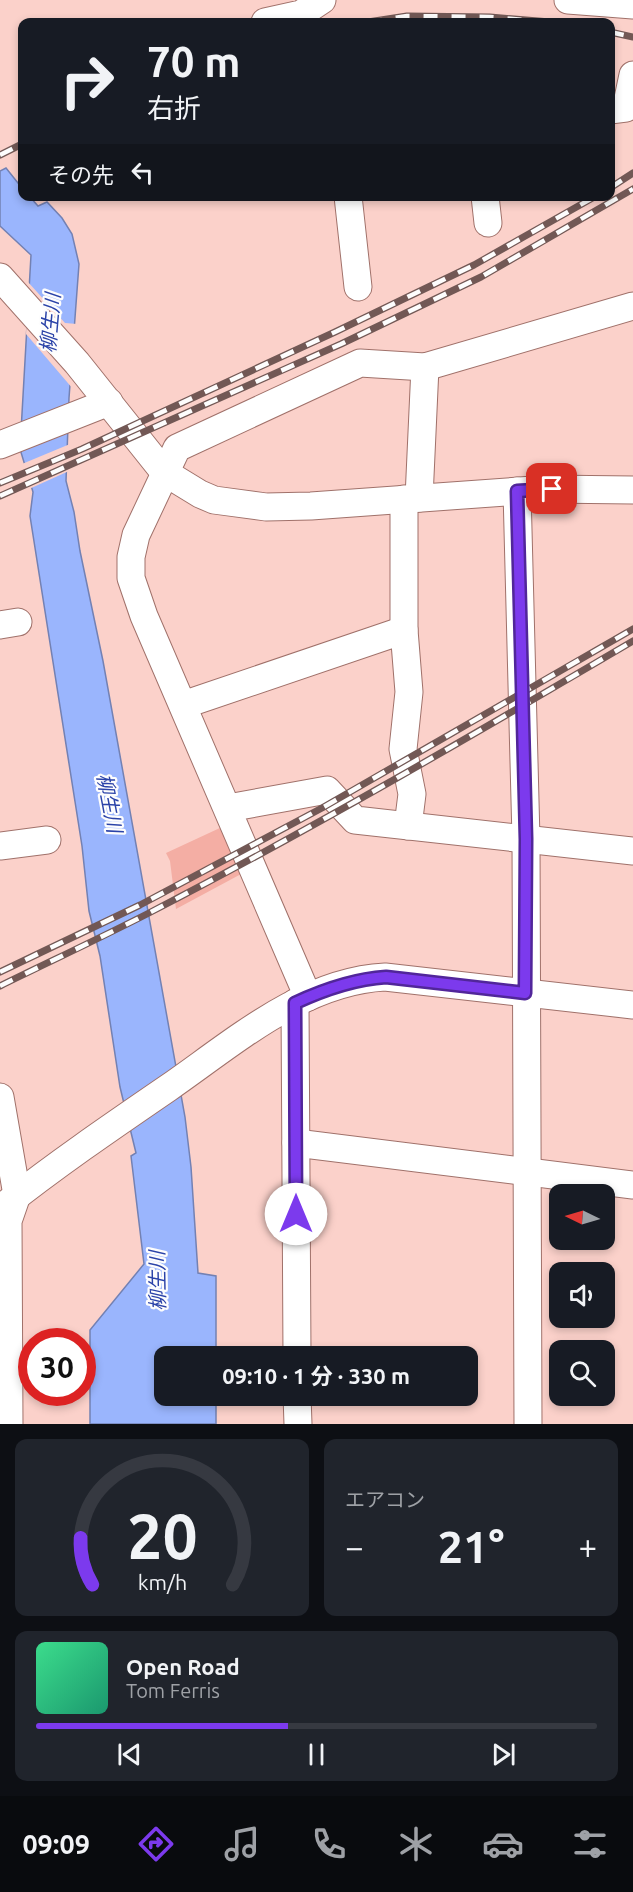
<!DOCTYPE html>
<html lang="ja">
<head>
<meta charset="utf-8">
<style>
	body { margin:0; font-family:Ubuntu,"Noto Sans JP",sans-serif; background:#20242c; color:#f1f3f6; height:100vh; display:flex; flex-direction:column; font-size:22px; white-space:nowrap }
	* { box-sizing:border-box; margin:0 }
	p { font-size:20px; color:#9ea1a6 }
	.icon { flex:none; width:33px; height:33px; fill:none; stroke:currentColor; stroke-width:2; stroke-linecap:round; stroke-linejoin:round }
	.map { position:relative; height:1424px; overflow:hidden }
	.drawer { display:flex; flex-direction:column; gap:15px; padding:15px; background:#0d0f14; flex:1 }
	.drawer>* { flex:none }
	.top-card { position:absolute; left:18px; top:18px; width:597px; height:183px; border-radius:12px; box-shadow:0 3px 9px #0003; background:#171b24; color:#f1f3f6; overflow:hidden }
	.needle { width:39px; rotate:275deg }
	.controls { position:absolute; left:549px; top:1184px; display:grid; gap:12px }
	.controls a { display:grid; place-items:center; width:66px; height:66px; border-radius:12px; background:#171b24; box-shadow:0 3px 9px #0003; font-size:30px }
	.speed { position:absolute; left:18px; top:1328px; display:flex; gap:12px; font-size:30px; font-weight:700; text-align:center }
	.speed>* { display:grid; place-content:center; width:78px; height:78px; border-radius:50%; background:#171b24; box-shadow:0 3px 9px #0003; line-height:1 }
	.speed .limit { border:9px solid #d22; background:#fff; color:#111 }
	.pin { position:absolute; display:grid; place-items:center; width:51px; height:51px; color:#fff; margin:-26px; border-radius:12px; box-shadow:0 3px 9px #0006 }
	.me { position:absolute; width:66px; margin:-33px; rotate:0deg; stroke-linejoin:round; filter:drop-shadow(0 0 4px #0008) }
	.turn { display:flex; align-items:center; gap:21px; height:126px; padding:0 30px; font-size:27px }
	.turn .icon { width:78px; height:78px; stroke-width:2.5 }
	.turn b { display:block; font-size:42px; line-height:51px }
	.then { display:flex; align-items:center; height:57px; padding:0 30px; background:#0003; gap:12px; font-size:22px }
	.big { font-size:45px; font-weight:700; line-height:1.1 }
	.drawer .card { flex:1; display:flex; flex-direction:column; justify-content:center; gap:9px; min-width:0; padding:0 21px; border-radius:12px; background:#20242c }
	.drawer .dial { align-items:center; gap:0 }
	.dial svg { height:156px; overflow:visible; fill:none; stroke:#363941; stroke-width:7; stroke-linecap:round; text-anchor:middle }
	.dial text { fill:#f1f3f6; stroke:none }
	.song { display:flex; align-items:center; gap:18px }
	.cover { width:72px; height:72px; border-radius:9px; background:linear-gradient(135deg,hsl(150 70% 55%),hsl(160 70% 35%)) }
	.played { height:6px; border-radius:3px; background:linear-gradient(90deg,#7c3aed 45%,#363941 45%) }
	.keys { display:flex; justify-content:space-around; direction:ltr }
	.heat { display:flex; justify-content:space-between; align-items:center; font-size:33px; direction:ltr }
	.drawer .tiles { flex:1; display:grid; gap:15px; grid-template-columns:1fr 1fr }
	.card:last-child { grid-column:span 2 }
	.trip { position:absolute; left:154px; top:1346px; width:324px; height:60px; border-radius:12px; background:#171b24; box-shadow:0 3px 9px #0003; font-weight:700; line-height:60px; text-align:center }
	.tabs { display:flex; height:96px; justify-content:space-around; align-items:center; background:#090b0e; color:#9ea1a6 }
	.tabs .icon { width:42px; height:42px }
	.tabs .current { color:#7c3aed }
	.tabs b { font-size:27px; color:#f1f3f6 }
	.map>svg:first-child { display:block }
	.green { fill:#f4aea4 }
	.water { fill:#9ab5fd; stroke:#7381b3; stroke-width:1.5 }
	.pier { fill:#fbd1ca }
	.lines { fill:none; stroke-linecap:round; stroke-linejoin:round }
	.minor-casing { stroke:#a0716a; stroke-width:29 }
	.minor { stroke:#fff; stroke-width:27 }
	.rail-casing { stroke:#725855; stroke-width:7 }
	.rail { stroke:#fdfdfd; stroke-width:4.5; stroke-dasharray:14; stroke-linecap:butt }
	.route-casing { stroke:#51269a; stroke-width:15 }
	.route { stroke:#7c3aed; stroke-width:10 }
	.labels { text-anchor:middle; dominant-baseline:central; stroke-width:4.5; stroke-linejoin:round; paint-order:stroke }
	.water-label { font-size:20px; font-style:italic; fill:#2b43a8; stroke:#fdfdfd }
</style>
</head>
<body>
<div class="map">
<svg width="633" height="1424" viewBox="0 0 633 1424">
	<rect width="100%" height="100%" fill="#fbd1ca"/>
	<!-- green -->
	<polygon class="green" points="222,827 243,873 176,909 170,861 166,853"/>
	<!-- water -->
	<polygon class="water" points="6,168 22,188 22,196 30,197 38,206 47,202 62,218 72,234 79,264 69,398 66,481 74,512 80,551 103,661 185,1117 191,1167 198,1273 216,1276 216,1356 165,1356 165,1395 216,1395 216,1424 90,1424 90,1330 144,1264 131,1156 136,1153 120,1087 100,956 89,911 82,846 30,516 33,492 20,449 31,255 0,226 0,171"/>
	<!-- pier -->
	<g class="pier">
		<polygon points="28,282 65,323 77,324 73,389 26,334"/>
		<polygon points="70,444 69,471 29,489 22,464"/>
	</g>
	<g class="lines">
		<defs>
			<g id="minor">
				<polyline points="568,0 633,5"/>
				<polyline points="265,22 301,14 322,0"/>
				<polyline points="610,110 626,108 633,75"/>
				<polyline points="348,196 358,287"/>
				<polyline points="485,196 488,223"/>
				<polyline points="0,277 77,363 164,472 200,494 214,500 266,507 311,506 547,489 633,490"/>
				<polyline points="0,445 109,402"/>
				<polyline points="517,491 526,839 528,1424"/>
				<polyline points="419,498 425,367"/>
				<polyline points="404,499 404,630 409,692 403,749 412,794 408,826"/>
				<polyline points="0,625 18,622"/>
				<polyline points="183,705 404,630"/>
				<polyline points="228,808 327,790 355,820 633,851"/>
				<polyline points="0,846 47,840"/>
				<polyline points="308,997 144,616 131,578 131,557 136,535 177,448 360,363 425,367 633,306"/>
				<polyline points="295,1003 297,1356"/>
				<polyline points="0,1097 17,1195 8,1221 9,1424"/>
				<polyline points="296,1143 633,1185"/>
				<path d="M 0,1209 C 54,1166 111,1127 168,1088 C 233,1043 303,981 385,977 L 633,1005"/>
				<polyline points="297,1395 298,1424"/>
			</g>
		</defs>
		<!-- minor casing -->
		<use href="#minor" class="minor-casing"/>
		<!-- minor -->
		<use href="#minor" class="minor"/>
		<defs>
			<g id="rail">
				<polyline points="368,22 407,16 490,17 550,22"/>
				<polyline points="610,32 633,37"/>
				<polyline points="0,155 22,144"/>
				<polyline points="610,188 633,173"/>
				<polyline points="0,483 82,449 335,332 474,265 596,196"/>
				<polyline points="0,496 341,344 481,277 633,189"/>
				<polyline points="0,972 140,905 322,808 633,629"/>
				<path d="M 0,986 C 49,962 98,939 147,914 C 312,829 473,735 633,641"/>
			</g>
		</defs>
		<!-- rail casing -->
		<use href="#rail" class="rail-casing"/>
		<!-- rail -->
		<use href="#rail" class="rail"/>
	</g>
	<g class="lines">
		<defs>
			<path id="route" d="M 296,1214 L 295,1003 C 323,990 354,979 386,977 L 525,993 L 526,839 L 517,491 L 552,489"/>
		</defs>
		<!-- route casing -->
		<use href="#route" class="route-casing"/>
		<!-- route -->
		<use href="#route" class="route"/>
	</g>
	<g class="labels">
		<!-- water labels -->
		<g class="water-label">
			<text transform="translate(50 323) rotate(-85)">柳生川</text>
			<text transform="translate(110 803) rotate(79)">柳生川</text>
			<text transform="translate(157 1281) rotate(-91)">柳生川</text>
		</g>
	</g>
</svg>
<div class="controls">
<a><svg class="needle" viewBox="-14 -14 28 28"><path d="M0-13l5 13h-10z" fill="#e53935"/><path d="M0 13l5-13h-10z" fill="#9ea1a6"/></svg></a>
<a><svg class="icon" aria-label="sound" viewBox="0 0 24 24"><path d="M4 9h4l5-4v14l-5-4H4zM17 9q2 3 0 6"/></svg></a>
<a><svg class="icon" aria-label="search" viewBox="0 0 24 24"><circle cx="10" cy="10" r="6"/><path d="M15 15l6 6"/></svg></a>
</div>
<div class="speed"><div class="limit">30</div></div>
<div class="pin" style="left:552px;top:489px;background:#d93025"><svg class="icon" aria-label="arrive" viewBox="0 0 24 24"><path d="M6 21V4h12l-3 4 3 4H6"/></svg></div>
<svg class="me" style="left:296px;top:1214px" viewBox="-20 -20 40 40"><circle r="19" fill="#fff"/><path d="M0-13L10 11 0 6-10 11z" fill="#7c3aed"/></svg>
<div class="trip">09:10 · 1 分 · 330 m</div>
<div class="top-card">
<div class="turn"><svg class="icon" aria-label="right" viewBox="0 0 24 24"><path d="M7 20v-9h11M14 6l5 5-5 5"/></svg><div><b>70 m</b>右折</div></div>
<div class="then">その先<svg class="icon" aria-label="left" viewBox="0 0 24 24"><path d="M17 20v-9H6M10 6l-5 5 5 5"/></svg></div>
</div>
</div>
<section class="drawer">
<div class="tiles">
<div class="card dial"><svg viewBox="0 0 100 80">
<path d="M14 69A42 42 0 1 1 86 69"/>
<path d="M14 69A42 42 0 0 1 8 45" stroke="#7c3aed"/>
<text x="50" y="56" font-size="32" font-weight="700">20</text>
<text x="50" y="72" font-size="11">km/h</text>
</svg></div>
<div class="card"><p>エアコン</p>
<div class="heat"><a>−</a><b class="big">21°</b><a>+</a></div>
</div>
<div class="card">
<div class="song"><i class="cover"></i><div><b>Open Road</b><p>Tom Ferris</p></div></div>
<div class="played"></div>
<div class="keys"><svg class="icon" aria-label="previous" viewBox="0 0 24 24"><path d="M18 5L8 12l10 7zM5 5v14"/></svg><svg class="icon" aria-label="pause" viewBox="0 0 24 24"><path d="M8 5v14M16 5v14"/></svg><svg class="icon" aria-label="next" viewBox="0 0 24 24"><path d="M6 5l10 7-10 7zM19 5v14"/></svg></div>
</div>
</div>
</section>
<nav class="tabs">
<b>09:09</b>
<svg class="icon current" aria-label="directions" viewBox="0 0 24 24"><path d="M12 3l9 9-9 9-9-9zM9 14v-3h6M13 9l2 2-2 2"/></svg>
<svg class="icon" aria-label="music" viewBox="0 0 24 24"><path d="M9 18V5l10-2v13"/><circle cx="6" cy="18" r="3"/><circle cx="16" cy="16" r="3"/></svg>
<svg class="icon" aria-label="phone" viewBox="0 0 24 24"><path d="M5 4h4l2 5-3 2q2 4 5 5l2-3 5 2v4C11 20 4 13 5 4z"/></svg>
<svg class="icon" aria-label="climate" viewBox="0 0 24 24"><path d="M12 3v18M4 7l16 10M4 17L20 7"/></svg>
<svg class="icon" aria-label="car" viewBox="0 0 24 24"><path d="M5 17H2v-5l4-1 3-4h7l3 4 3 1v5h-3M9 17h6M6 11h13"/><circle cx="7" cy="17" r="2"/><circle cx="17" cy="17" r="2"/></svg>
<svg class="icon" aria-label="filters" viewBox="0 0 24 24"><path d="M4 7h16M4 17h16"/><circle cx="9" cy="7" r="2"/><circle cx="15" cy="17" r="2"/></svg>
</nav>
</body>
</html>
